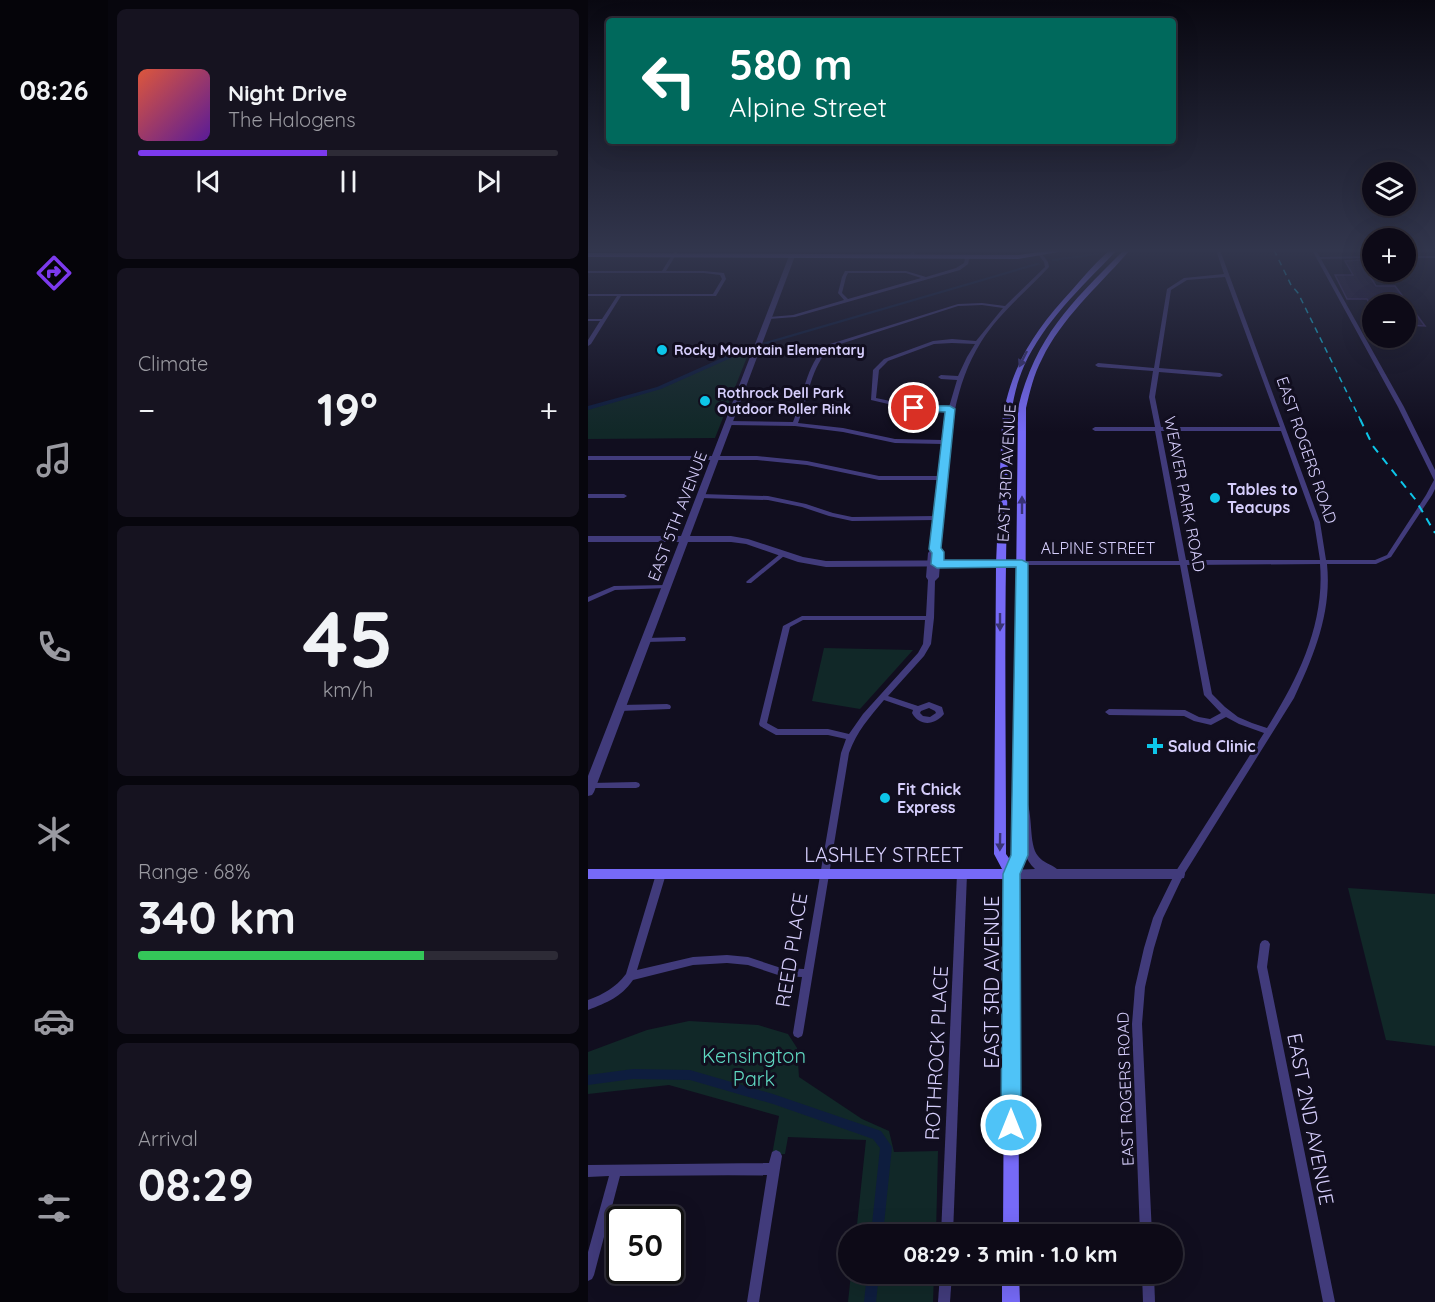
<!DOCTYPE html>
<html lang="en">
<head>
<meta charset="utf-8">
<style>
	body { margin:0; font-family:Quicksand,sans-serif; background:#161320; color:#f1f3f6; height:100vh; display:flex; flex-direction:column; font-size:22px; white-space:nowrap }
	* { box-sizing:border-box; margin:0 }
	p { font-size:20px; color:#9a9aa1 }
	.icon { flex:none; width:33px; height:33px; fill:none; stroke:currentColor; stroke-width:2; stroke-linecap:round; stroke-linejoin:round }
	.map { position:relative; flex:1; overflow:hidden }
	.sheet { display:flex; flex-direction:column; gap:9px; padding:9px; background:#07060d; width:480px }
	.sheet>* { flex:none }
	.hud { position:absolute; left:18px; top:18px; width:570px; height:126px; border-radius:6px; box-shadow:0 6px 24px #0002,0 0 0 2px #2d2b36; background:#00695c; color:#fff; overflow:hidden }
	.controls { position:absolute; left:774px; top:162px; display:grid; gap:12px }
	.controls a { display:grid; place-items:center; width:54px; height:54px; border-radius:50%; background:#0d0a17; box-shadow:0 6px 24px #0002,0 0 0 2px #2d2b36; font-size:30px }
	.speed { position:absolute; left:18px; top:1206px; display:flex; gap:12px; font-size:30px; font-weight:700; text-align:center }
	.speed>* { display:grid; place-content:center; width:78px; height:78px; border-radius:50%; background:#0d0a17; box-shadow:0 6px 24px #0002,0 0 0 2px #2d2b36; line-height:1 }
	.speed .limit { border:3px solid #111; border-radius:9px; background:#fff; color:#111 }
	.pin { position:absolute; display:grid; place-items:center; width:51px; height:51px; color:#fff; margin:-26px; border:3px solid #fff; border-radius:50%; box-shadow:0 2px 6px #0007 }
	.me { position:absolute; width:66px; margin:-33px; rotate:0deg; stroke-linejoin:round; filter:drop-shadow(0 0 4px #0008) }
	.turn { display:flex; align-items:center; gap:21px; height:126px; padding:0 24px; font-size:27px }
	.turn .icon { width:78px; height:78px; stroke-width:2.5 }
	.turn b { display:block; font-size:42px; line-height:51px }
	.big { font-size:45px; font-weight:800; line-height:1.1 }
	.sheet .tile { flex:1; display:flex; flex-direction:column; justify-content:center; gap:9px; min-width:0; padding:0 21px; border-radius:9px; background:#161320 }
	.sheet .dial { align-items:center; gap:0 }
	.dial b { font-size:78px; line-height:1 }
	.song { display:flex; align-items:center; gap:18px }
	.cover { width:72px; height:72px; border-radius:9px; background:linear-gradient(135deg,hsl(10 70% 55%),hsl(270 70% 35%)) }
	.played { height:6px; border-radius:3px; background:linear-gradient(90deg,#7c3aed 45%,#2d2b36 45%) }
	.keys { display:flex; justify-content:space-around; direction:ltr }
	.heat { display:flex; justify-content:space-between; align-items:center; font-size:33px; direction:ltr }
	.charge { height:9px; border-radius:4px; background:linear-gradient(90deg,#34c759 68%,#2d2b36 0) }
	.trip { position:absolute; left:250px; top:1224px; width:345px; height:60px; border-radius:30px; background:#0d0a17; box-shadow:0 6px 24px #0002,0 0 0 2px #2d2b36; font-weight:800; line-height:60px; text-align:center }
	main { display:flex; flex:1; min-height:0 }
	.menu { display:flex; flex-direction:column; width:108px; justify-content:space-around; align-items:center; background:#050409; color:#9a9aa1 }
	.menu .icon { width:42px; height:42px }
	.menu .current { color:#7c3aed }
	.menu b { font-size:27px; color:#f1f3f6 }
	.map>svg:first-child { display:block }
	.green { fill:#112828 }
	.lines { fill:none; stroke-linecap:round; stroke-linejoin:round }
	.canal { fill:#0e1d3e; fill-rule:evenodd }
	.building { fill:#241b3e; stroke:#3d2e69; stroke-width:1.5 }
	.minor { fill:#413b7b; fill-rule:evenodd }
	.tertiary { fill:#413b7b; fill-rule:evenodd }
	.secondary { fill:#766af7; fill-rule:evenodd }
	.rail-far1 { stroke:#0dc6e9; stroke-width:1.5; stroke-dasharray:6 5; stroke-linecap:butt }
	.rail { stroke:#0dc6e9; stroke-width:2; stroke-dasharray:8 7; stroke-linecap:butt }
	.oneway { fill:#393375 }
	.route { fill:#4fc3f7; stroke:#337fa1; stroke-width:1.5 }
	.poi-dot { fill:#0dc6e9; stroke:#110e1f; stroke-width:2 }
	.labels { text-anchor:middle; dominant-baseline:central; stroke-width:6; stroke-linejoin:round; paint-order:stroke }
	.far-poi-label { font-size:14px; font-weight:bold; fill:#d6cefc; stroke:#110e1f; text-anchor:start }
	.street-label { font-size:16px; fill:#d6cefc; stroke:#110e1f }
	.poi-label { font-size:16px; font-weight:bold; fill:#d6cefc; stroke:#110e1f; text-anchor:start }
	.near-street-label { font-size:20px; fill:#d6cefc; stroke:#110e1f }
	.near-park-label { font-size:20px; fill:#5fd7c0; stroke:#110e1f }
</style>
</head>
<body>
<main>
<nav class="menu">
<b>08:26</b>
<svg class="icon current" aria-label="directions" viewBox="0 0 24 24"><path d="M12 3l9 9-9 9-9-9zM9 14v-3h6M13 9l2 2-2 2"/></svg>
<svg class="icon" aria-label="music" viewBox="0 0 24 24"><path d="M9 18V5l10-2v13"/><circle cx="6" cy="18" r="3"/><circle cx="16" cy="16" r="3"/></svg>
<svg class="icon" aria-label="phone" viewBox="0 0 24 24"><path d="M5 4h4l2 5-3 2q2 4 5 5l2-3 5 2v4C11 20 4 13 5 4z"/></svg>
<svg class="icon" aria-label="climate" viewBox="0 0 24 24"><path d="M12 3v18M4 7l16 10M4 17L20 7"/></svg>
<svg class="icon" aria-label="car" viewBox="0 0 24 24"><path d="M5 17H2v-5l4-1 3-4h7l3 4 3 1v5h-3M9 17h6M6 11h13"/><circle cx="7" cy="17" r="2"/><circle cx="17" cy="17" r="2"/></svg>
<svg class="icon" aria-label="filters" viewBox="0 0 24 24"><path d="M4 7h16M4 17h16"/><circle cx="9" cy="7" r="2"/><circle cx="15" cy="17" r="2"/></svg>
</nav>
<section class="sheet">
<div class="tile">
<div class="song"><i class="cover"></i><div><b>Night Drive</b><p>The Halogens</p></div></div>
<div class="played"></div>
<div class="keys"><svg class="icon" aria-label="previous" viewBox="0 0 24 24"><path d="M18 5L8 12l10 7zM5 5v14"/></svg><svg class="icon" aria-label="pause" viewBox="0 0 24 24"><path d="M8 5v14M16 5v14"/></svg><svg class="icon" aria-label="next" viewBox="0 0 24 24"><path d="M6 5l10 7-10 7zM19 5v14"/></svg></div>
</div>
<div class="tile"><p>Climate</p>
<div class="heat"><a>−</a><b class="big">19°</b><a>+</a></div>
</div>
<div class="tile dial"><b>45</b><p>km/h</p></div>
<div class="tile"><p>Range · 68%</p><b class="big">340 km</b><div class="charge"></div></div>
<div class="tile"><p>Arrival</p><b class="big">08:29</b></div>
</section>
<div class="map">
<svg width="847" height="1302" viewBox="0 0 847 1302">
	<rect width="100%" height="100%" fill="#110e1f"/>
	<!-- green -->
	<g class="green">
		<polygon points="163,347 127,438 0,439 0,408 71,388"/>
		<polygon points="236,648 325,650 272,709 224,701"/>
		<polygon points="760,888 847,894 847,1046 798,1040"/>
		<polygon points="101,1021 170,1025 200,1034 209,1048 211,1077 274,1119 301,1131 306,1152 350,1151 348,1234 268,1234 278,1140 200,1137 197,1154 184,1155 191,1116 81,1085 0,1094 0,1052 59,1030"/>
		<polygon points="263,1274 346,1274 345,1302 260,1302"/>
	</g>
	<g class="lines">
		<!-- canal -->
		<g class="canal">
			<polygon points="509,253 511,254 511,255 465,261 463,260 465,259"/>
			<polygon points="449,263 453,264 179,344 174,343"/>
			<polygon points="161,346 164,348 163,349 73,389 0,410 0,406 69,387"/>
			<polygon points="45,1069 102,1070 185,1094 293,1131 304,1147 295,1234 283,1234 292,1148 285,1139 185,1104 102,1080 45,1079 0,1085 0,1075"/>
			<polygon points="279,1274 291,1274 288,1302 276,1302"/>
		</g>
	</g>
	<!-- building -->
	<polygon class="building" points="772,260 788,286 807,286 837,326 818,325 818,304 782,304 779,299 759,299 747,275 765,275 757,261"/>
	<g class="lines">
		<!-- minor -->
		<g class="minor">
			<polygon points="87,250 91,250 78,271 116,271 136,273 138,279 128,296 33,296 3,344 0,346 0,340 12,321 0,321 0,319 14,319 29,296 0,296 0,294 125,294 134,279 132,275 116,273 0,273 0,271 74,271"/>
			<polygon points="323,250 327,250 326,257 322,256"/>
			<path d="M 447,250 L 451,250 L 460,262 L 461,267 C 438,292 411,313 393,342 C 366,385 362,435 357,484 C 356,506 353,527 350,549 L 353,552 L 351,577 L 347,581 L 346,618 L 343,644 L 336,656 L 300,696 L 330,706 L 341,702 L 354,707 L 356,714 C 347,725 332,727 324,713 L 325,710 L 296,700 C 281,718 269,731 261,753 L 215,1033 L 214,1036 L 210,1038 L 206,1036 L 205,1033 L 214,977 L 193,976 L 160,965 L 139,963 L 105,965 L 45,980 C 32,998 20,1002 0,1010 L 0,1000 C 16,994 27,988 38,974 L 68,874 L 70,871 L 73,870 L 76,871 L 78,874 L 49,970 L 105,957 L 139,955 L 160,957 L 193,968 L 216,969 L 253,753 L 258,739 L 240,735 L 188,735 L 172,726 L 171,724 L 195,626 L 214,616 L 338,616 L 340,580 L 338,577 L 340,553 L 344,548 L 347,520 L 264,521 L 241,516 L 214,507 L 180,500 L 113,498 L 110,496 L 113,494 L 180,496 L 218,504 L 245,513 L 264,517 L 348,516 L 352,480 L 291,480 L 219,465 L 169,460 L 0,460 L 0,456 L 169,456 L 219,461 L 291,476 L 352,476 L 355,444 L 307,443 L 255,432 L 207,426 L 141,425 L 138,423 L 141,421 L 205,422 C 216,396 217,366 239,345 L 370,304 L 394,303 L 417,306 L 457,267 L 456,262 ZM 394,305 L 415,308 L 388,341 L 364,339 L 345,341 L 296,359 L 285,370 L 283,400 L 326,410 L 360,411 L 355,440 L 307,439 L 255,428 L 210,423 C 221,397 222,367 243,347 L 370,306 ZM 364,343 L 387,344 L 379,357 L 370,376 L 353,375 L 350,377 L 353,379 L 369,380 L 361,407 L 326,406 L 288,398 L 291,370 L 300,361 L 346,344 ZM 215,620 L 337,620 L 335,644 L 330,653 L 275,714 L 261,734 L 240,729 L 190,729 L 179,723 L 202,627 ZM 341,708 L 347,711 L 348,713 L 342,717 L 335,716 L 332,713 L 333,711 Z"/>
			<path d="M 628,250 L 632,250 L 732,522 L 738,560 L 787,560 L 799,555 L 838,495 L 846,480 L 810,407 L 724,250 L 728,250 L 732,257 L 784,256 L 784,258 L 733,259 L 816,407 L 847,470 L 847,489 L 844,495 L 803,557 L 788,564 L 739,564 C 744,612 726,656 706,698 L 595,876 L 575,918 L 566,948 L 557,987 L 554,1024 L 564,1234 L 552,1234 L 544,1024 L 547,987 L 556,948 L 565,918 L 588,871 L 676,733 L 651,724 L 638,717 L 623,725 L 606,721 L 596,716 L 521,715 L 517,712 L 521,709 L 597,710 L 611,717 L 622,719 L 633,713 L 616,695 L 592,565 L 434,565 L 431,563 L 434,561 L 591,561 L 567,431 L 507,431 L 504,429 L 507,427 L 567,427 L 561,397 L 565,371 L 510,367 L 507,365 L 510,363 L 566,368 L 579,289 L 596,278 L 636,274 ZM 637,277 L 692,427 L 573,427 L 567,397 L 571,372 L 632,377 L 635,375 L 632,373 L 571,368 L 583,290 L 599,280 ZM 573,431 L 693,431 L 726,522 L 732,560 L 598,560 ZM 732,564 C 737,624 710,679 679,728 L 664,723 L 650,717 L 637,707 L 624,694 L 599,565 Z"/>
			<path d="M 378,255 L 382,256 L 380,264 L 372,270 L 207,317 L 181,319 L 179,318 L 181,317 L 205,315 L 256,300 L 250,293 L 254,277 L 257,271 L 318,271 L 338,277 L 368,268 L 376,263 ZM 260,273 L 318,273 L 333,278 L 260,299 L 254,293 L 258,277 Z"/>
			<rect x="818" y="256" width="29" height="2"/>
			<polygon points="0,494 36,494 39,496 36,498 0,498"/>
			<polygon points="194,553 196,554 197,555 196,556 163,583 159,583 158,582 159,581 192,554"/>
			<polygon points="78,585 82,587 80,588 27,590 0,602 0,597 26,586"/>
			<polygon points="94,637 97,637 98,639 97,641 58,642 54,640 58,638"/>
			<polygon points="79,704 82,705 83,707 82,709 32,711 28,708 32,705"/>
			<polygon points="48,782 51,783 52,785 51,787 48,788 0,788 0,784 3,783"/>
			<polygon points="374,870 377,871 379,874 365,1234 353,1234 369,874 371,871"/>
			<polygon points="677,940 680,941 682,944 679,967 747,1302 735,1302 669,967 672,944 674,941"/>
			<polygon points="188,1150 192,1152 194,1156 171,1302 159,1302 179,1175 32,1176 6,1275 4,1279 0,1281 0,1252 21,1176 0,1177 0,1165 181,1163 184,1152"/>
			<polygon points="352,1274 364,1274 362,1302 350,1302"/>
			<polygon points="554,1274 566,1274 567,1302 555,1302"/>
		</g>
		<!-- tertiary -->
		<g class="tertiary">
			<polygon points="204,254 207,256 102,536 143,536 160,539 215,557 238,561 434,560 439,563 434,566 238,567 210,562 158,544 143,542 100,542 6,792 4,795 0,796 0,776 91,542 0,542 0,536 93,536 201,256"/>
			<path d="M 433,795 L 437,796 C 446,814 440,844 450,856 C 455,863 463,864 469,869 L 591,869 L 596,870 L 597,874 L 596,878 L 591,879 L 424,879 L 419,878 L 418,874 L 419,870 L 447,869 C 427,850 435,823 427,799 L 429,796 Z"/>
		</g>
		<!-- secondary -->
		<g class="secondary">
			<polygon points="466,250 482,250 430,259 0,257 0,253 430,255"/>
			<path d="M 522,250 L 529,250 C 495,286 457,320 436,366 C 416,412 421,465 419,514 C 416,627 418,740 418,854 L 423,861 L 425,855 L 430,408 C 448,335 485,301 536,250 L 542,250 C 511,286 475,316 454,359 C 446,374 442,391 438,408 L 437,855 L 430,874 L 431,1234 L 415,1234 L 417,879 L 0,879 L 0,869 L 414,869 L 406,854 L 408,564 L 414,423 C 422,367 446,331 484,290 C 496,276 508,262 522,250 Z"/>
			<polygon points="414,1274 431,1274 432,1302 414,1302"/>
		</g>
		<!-- rail-far1 -->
		<polyline class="rail-far1" points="686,250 703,285 710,293 773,421"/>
		<!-- rail -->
		<polyline class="rail" points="772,419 785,446 827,499 847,533"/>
	</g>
	<!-- one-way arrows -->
	<defs><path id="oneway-solid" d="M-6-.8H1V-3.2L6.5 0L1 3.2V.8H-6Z" transform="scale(1.5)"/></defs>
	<g class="oneway">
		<use href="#oneway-solid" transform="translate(435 359) rotate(116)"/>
		<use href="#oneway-solid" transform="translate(434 505) rotate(-90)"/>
		<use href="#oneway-solid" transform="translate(412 622) rotate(90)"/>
		<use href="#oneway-solid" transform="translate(412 842) rotate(91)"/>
	</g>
	<!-- sky -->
	<linearGradient id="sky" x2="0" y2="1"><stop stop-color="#090811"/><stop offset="0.58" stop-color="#32364d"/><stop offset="1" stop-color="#32364d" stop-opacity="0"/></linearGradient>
	<rect width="847" height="432" fill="url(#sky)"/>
	<!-- route -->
	<polygon class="route" points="326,405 362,406 367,409 353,548 356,552 356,560 434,560 440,563 440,855 432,874 433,1125 430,1132 423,1135 416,1132 413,1125 415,874 423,855 428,567 349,568 343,564 344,553 341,549 357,412 323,410 323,406"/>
	<!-- markers -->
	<g class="poi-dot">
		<circle cx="74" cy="350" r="6"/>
		<circle cx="117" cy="401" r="6"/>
		<circle cx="627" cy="498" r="6"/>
		<path d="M564 737h6v6h6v6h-6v6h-6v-6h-6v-6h6z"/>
		<circle cx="297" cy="798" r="6"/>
	</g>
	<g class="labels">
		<!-- far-poi labels -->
		<g class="far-poi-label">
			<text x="86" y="350">Rocky Mountain Elementary</text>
			<text x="129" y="393">Rothrock Dell Park<tspan x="129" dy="16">Outdoor Roller Rink</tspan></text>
		</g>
		<!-- street labels -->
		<g class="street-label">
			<text transform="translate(719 450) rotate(71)">EAST ROGERS ROAD</text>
			<text transform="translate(418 473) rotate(-87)">EAST 3RD AVENUE</text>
			<text transform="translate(597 494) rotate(79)">WEAVER PARK ROAD</text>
			<text transform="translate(89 516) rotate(-69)">EAST 5TH AVENUE</text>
			<text x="510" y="548">ALPINE STREET</text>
			<text transform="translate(537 1089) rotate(-92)">EAST ROGERS ROAD</text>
		</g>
		<!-- poi labels -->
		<g class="poi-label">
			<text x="639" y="489">Tables to<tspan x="639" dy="18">Teacups</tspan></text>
			<text x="580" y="746">Salud Clinic</text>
			<text x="309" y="789">Fit Chick<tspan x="309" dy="18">Express</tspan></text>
		</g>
		<!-- near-street labels -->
		<g class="near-street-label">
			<text x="296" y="854">LASHLEY STREET</text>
			<text transform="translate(203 950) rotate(-81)">REED PLACE</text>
			<text transform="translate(403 982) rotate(-90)">EAST 3RD AVENUE</text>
			<text transform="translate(348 1053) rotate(-87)">ROTHROCK PLACE</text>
			<text transform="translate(723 1119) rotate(79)">EAST 2ND AVENUE</text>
		</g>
		<!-- near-park labels -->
		<g class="near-park-label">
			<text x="166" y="1055">Kensington<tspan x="166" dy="23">Park</tspan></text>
		</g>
	</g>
</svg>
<div class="controls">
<a><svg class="icon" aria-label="layers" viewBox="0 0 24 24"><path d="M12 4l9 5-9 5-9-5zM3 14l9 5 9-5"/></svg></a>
<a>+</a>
<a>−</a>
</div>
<div class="speed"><div class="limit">50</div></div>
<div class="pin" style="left:326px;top:408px;background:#d93025"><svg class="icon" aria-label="arrive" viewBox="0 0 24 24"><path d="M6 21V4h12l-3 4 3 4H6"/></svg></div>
<svg class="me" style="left:423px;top:1125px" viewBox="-20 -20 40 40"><circle r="17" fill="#4fc3f7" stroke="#fff" stroke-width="3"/><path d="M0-11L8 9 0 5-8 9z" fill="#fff"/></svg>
<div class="trip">08:29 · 3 min · 1.0 km</div>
<div class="hud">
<div class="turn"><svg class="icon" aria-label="left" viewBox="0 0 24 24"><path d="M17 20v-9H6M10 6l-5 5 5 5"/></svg><div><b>580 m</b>Alpine Street</div></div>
</div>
</div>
</main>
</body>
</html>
